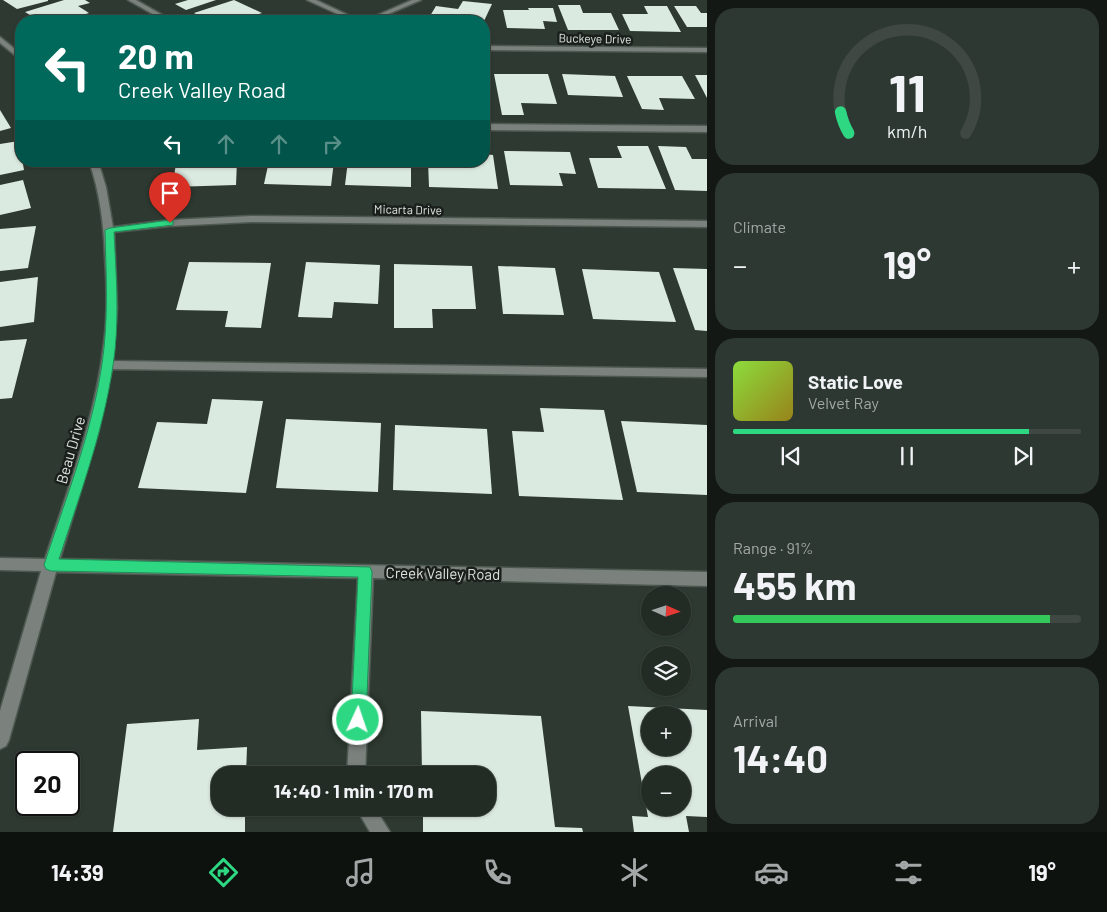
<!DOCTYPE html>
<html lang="en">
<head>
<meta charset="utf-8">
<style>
	body { margin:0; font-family:Barlow,sans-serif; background:#2e3832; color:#f1f3f6; height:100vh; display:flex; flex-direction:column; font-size:19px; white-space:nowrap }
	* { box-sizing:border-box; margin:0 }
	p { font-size:16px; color:#a2a7a7 }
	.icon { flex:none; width:28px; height:28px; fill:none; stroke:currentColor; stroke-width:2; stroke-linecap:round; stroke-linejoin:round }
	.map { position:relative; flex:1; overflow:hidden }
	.panel { display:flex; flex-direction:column; gap:8px; padding:8px; background:#131814; width:400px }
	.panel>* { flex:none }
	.banner { position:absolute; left:15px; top:15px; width:475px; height:152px; border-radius:20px; box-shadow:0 1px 4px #0004,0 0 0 1px #3f4842; background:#00695c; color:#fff; overflow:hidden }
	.needle { width:32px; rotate:93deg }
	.fabs { position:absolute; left:641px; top:586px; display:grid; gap:10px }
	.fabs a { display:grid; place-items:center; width:50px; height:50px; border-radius:50%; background:#222c25; box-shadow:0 1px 4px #0004,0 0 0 1px #3f4842; font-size:25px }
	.speed { position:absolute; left:15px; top:751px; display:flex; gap:10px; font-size:25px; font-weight:700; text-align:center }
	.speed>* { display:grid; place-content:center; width:65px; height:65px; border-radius:50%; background:#222c25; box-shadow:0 1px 4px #0004,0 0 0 1px #3f4842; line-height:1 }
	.speed .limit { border:2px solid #111; border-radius:8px; background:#fff; color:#111 }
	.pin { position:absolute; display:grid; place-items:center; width:42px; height:42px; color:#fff; margin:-51px -21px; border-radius:50% 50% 50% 0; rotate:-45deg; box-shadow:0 0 5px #0007 }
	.pin .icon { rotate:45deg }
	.me { position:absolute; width:55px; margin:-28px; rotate:3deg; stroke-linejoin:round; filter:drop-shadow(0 0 4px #0008) }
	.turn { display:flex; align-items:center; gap:18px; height:105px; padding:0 20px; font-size:22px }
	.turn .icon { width:65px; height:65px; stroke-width:2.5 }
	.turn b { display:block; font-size:35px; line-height:42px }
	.lanes { display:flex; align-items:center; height:48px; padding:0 20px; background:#0003; justify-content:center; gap:25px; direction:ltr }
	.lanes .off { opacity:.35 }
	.big { font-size:38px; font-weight:700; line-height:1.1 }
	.panel .widget { flex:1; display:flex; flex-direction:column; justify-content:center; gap:8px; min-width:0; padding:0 18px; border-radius:20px; background:#2e3832 }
	.panel .dial { align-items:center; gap:0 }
	.dial svg { height:130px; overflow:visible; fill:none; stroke:#3f4842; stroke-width:7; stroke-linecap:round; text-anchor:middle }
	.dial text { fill:#f1f3f6; stroke:none }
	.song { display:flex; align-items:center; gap:15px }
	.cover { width:60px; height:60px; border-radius:8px; background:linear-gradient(135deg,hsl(90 70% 55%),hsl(50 70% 35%)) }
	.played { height:5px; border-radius:2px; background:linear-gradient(90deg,#2ed883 85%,#3f4842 85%) }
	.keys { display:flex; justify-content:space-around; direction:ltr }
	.heat { display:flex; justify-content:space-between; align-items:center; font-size:28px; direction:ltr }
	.charge { height:8px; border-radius:4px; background:linear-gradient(90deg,#34c759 91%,#3f4842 0) }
	.trip { position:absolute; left:211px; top:766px; width:285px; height:50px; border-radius:20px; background:#222c25; box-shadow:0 1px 4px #0004,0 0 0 1px #3f4842; font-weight:700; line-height:50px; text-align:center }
	.tabs { display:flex; height:80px; justify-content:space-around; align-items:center; background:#0e120f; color:#a2a7a7 }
	.tabs .icon { width:35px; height:35px }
	.tabs .on { color:#2ed883 }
	.tabs b { font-size:22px; color:#f1f3f6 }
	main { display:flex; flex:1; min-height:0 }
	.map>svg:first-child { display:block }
	.building { fill:#dbeae0; fill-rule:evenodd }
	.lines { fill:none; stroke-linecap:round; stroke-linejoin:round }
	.minor-casing { stroke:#4d5850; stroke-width:3 }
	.minor { fill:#7b817c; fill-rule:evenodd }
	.route { fill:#2ed883; stroke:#1e8c55 }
	.labels { text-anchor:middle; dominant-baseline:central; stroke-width:5; stroke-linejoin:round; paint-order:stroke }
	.far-street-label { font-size:12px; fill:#dce3de; stroke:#1a1f1b }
	.street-label { font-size:15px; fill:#dce3de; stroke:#1a1f1b }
</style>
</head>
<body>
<main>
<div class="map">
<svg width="707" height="832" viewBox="0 0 707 832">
	<rect width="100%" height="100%" fill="#2e3a31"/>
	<!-- building -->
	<g class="building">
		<polygon points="3,0 48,0 48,1 17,9"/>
		<polygon points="64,0 85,0 90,3 78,6 89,13 62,21 40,21 25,12"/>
		<polygon points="188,0 216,0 186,10 175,4"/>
		<polygon points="234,0 262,13 237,21 223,14 206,20 194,13"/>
		<polygon points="463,1 492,4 484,21 427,21 436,6 458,9"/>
		<polygon points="558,5 580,5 583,13 611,13 619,30 568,30"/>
		<polygon points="644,6 667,6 681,32 630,31 622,14 648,14"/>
		<polygon points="674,6 696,6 701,13 707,13 707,27 687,27"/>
		<polygon points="528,8 553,8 557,22 543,21 545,29 507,28 503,10 529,10"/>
		<polygon points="105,15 117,21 87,21"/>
		<polygon points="277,15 289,21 258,21"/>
		<polygon points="494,74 548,74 557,104 521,103 524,115 502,115"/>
		<polygon points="562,74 615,76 623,97 568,95"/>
		<polygon points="695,75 707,75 707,98"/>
		<polygon points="627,76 682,76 695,99 659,98 664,110 642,109"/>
		<polygon points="0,110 11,128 0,131"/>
		<polygon points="19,141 24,170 0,175 0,144"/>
		<polygon points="617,146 648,146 666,189 598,188 589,158 622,158"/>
		<polygon points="658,146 686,147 692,159 707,159 707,191 675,190"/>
		<polygon points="504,151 570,152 576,174 559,173 563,186 510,185"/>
		<polygon points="484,154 493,155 498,189 429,187 428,161 484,161"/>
		<polygon points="209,161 237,161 236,185 172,187 176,164"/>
		<polygon points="269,161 334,161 331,186 264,184"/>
		<polygon points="348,161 411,161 411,187 345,185"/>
		<polygon points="23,180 31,208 0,215 0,185"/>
		<polygon points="36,226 28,268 0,271 0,229"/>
		<polygon points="189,262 271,263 261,328 225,327 228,311 176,310"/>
		<polygon points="306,262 380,265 378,304 334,302 332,318 298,317"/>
		<polygon points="394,264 472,266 476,309 432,309 433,328 394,328"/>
		<polygon points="498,266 555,268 564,315 503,314"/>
		<polygon points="673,268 707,269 707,331 695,330"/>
		<polygon points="582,269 659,272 676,322 593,319"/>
		<polygon points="38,277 34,322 0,327 0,282"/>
		<polygon points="27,339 12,398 0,399 0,341"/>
		<polygon points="212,399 263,401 246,493 138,488 157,422 207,424"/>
		<polygon points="540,408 604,410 623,500 519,496 512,431 544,432"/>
		<polygon points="286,419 381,423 378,492 276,488"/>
		<polygon points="621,421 707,425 707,495 637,492"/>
		<polygon points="395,425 487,429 492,494 393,490"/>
		<path d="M 628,706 L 707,710 L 707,817 L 686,816 L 689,832 L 634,832 L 632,816 L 648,817 ZM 650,715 L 682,715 L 682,748 L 650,748 ZM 650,775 L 682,775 L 682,808 L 650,808 Z"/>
		<polygon points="421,711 541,716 555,827 582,828 583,832 423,832 423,808 488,808 488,775 422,775"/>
		<polygon points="199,719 197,750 247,747 246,775 220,775 220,808 245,808 245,832 113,832 127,724"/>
	</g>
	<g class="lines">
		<defs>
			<g id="minor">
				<polygon points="128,0 136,0 173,21 165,21"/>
				<polygon points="307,0 316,0 361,21 353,21"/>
				<polygon points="412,0 421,0 372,21 364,21"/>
				<polygon points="0,37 21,54 21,60 0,43"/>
				<polygon points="484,46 707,48 707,52 484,50"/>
				<polygon points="484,124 707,126 707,132 484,130"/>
				<path d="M 89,161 L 98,161 L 106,187 L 113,227 L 170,220 L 251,216 L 707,221 L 707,227 L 251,222 L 170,226 L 114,232 L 117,308 L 113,361 L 707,369 L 707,377 L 112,369 L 98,433 L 60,559 L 707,572 L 707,586 L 373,578 L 365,775 L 347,775 L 358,578 L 56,572 L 9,740 L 6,746 L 0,749 L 0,711 L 41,571 L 0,570 L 0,558 L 45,559 C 68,488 96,417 104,342 C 108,314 107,286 105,258 C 104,225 100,193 89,161 Z"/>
				<polygon points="356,808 375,808 390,832 370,832"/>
			</g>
		</defs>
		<!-- minor casing -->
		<use href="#minor" class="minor-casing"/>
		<!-- minor -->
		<use href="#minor" class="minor"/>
	</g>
	<!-- route -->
	<path class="route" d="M 170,220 L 173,221 L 173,225 L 114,232 C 116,272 119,311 115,350 C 107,422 81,491 59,559 L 370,567 L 372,572 L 366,720 L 364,725 L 358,727 L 353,725 L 351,720 L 358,577 L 51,571 L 46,569 L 44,565 C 67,494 96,423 104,348 C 108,309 106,270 105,230 L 110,228 Z"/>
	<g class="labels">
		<!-- far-street labels -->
		<g class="far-street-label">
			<text transform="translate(595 38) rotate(1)">Buckeye Drive</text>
			<text transform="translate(408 209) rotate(1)">Micarta Drive</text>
		</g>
		<!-- street labels -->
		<g class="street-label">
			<text transform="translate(70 450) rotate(-74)">Beau Drive</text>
			<text transform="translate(443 573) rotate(1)">Creek Valley Road</text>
		</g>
	</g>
</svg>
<div class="fabs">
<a><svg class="needle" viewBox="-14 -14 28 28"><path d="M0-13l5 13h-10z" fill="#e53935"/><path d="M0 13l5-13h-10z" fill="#a2a7a7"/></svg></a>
<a><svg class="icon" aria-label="layers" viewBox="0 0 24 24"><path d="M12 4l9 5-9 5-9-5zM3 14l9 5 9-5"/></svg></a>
<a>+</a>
<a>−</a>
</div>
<div class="speed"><div class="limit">20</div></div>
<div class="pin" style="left:170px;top:223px;background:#d93025"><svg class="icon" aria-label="arrive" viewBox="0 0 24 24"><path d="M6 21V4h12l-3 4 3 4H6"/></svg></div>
<svg class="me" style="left:358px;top:720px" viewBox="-20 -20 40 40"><circle r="17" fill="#2ed883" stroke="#fff" stroke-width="3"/><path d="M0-11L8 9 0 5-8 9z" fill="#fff"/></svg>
<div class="trip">14:40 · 1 min · 170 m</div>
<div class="banner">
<div class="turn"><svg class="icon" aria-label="left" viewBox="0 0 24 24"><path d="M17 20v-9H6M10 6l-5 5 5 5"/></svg><div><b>20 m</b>Creek Valley Road</div></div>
<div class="lanes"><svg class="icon" aria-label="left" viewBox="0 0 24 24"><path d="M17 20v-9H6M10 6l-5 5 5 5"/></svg><svg class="icon off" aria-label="ahead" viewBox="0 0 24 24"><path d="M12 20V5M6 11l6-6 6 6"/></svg><svg class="icon off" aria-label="ahead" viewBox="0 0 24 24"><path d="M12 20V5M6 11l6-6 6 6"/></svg><svg class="icon off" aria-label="right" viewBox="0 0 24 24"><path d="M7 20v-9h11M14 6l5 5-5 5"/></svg></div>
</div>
</div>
<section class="panel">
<div class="widget dial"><svg viewBox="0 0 100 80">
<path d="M14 69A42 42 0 1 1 86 69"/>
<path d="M14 69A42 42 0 0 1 9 56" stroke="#2ed883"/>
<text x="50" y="56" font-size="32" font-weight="700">11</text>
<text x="50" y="72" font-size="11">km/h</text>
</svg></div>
<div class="widget"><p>Climate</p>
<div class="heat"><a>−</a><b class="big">19°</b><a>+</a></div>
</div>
<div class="widget">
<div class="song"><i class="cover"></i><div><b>Static Love</b><p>Velvet Ray</p></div></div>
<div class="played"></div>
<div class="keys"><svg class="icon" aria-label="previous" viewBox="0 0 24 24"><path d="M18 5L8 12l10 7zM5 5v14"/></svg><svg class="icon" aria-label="pause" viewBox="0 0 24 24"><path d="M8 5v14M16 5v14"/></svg><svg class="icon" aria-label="next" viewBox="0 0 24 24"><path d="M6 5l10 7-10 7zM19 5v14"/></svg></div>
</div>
<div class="widget"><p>Range · 91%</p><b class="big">455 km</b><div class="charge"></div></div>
<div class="widget"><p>Arrival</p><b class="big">14:40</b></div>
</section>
</main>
<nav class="tabs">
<b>14:39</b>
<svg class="icon on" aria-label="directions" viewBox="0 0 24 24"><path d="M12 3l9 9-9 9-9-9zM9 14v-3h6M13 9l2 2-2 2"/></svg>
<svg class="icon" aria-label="music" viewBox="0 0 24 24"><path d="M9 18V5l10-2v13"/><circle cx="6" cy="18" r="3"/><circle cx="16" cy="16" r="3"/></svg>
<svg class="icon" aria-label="phone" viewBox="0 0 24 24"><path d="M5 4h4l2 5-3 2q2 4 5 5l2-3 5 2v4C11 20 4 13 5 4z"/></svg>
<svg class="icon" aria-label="climate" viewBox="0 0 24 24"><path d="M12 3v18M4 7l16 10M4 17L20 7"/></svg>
<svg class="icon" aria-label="car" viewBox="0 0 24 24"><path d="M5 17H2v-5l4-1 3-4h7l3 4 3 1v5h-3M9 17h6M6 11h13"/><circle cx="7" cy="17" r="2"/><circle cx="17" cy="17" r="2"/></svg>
<svg class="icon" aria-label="filters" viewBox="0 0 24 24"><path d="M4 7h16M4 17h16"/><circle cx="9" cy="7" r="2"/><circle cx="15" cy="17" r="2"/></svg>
<b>19°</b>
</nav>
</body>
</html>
